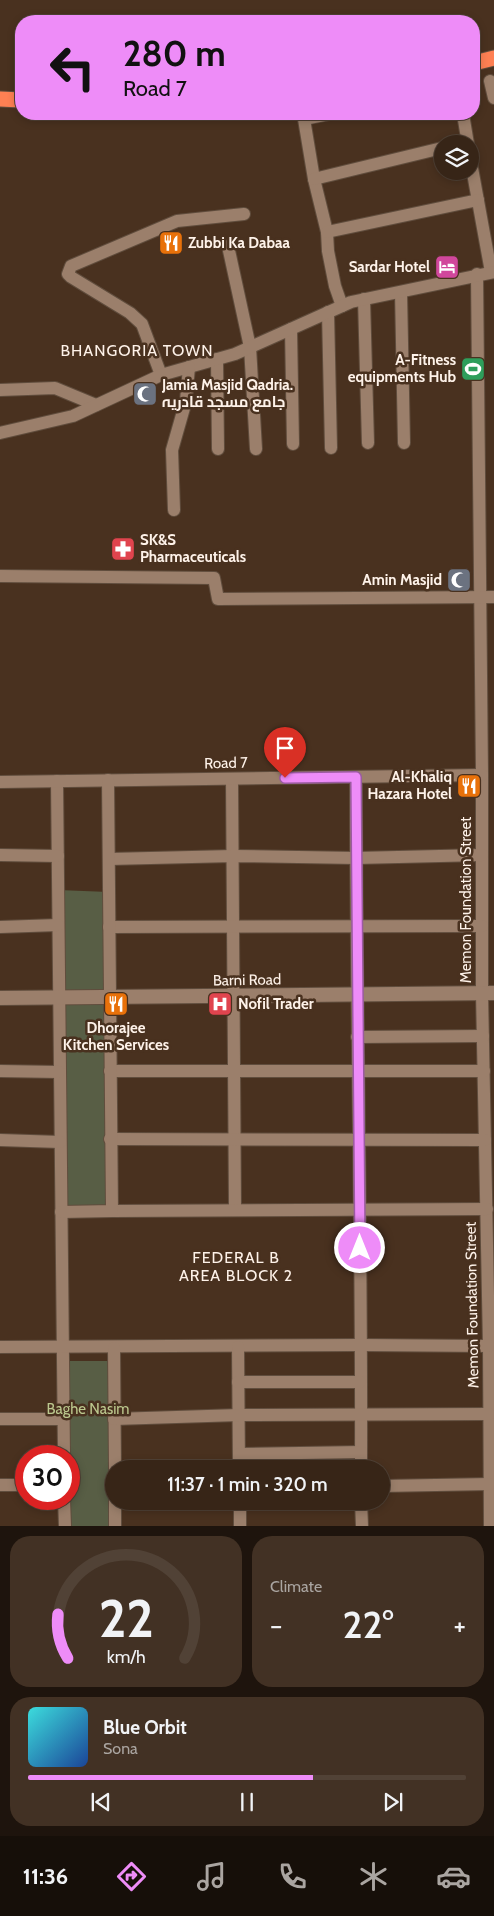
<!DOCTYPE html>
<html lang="en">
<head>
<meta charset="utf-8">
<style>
	body { margin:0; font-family:Cabin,Cairo,sans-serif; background:#423124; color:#f1f3f6; height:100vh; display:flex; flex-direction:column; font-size:19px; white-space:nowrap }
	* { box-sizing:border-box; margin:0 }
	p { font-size:16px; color:#aaa5a1 }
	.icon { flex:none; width:28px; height:28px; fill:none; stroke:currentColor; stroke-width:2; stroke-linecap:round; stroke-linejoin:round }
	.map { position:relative; height:1526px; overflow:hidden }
	.panel { display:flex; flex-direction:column; gap:10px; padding:10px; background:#1e140d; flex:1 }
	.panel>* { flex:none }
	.hud { position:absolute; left:15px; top:15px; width:465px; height:105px; border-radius:20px; box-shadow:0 2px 8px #0003,0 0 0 1px #514236; background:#ee8cf8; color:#111; overflow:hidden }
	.controls { position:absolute; left:434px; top:135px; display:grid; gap:10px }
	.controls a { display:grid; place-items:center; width:45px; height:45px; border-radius:50%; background:#372517; box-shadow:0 2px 8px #0003,0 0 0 1px #514236; font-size:25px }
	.speed { position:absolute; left:15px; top:1445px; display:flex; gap:10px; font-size:25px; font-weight:700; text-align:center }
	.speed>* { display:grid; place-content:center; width:65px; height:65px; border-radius:50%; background:#372517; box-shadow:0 2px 8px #0003,0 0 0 1px #514236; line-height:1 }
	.speed .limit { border:8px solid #d22; background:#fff; color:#111 }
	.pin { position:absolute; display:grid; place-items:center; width:42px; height:42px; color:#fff; margin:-51px -21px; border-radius:50% 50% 50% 0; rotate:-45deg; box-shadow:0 0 5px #0007 }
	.pin .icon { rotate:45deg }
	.me { position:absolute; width:55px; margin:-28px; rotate:0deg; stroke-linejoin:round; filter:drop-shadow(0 0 4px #0008) }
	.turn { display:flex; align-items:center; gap:18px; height:105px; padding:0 25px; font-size:22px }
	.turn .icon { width:65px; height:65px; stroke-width:2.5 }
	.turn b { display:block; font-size:35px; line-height:42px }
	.big { font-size:38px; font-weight:600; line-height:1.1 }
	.panel .tile { flex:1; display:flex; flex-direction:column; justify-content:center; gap:8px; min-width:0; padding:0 18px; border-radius:20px; background:#423124 }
	.panel .dial { align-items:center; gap:0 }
	.dial svg { height:130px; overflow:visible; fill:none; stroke:#514236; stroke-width:7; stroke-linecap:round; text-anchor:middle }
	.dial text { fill:#f1f3f6; stroke:none }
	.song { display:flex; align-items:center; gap:15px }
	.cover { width:60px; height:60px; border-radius:8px; background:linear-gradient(135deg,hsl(180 70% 55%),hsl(220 70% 35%)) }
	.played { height:5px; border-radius:2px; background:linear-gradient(90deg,#ee8cf8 65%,#514236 65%) }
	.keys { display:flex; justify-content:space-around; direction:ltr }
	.heat { display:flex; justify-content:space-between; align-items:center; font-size:28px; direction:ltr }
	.panel .tiles { flex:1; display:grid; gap:10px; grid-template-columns:1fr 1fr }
	.tile:last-child { grid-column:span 2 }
	.trip { position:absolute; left:105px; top:1460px; width:285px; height:50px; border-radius:25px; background:#372517; box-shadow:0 2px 8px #0003,0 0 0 1px #514236; font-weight:600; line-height:50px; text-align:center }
	.tab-bar { display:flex; height:80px; justify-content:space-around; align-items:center; background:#160f09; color:#aaa5a1 }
	.tab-bar .icon { width:35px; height:35px }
	.tab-bar .current { color:#ee8cf8 }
	.tab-bar b { font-size:22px; color:#f1f3f6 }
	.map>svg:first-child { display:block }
	.green { fill:#585e45 }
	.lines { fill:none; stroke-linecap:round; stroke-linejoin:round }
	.minor-casing { stroke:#604d3d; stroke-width:14 }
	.tertiary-casing { stroke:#604d3d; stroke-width:16 }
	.motorway-casing { stroke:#604d3d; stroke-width:17 }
	.minor { stroke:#9b7f6b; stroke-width:12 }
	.tertiary { stroke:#9b7f6b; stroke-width:14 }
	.motorway { stroke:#fe8053; stroke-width:15 }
	.route-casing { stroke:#9b5ba1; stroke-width:12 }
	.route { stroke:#ee8cf8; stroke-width:9 }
	.labels { text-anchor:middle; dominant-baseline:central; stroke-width:5; stroke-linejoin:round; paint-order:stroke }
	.poi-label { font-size:15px; font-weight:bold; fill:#fef2e9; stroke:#49311f; text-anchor:start }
	.street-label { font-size:15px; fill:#fef2e9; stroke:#49311f }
	.park-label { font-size:15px; fill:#bcc88e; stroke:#49311f }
	.neighbourhood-label { font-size:16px; letter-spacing:1px; fill:#fef2e9; stroke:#49311f }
</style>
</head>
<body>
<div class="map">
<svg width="494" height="1526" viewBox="0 0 494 1526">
	<rect width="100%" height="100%" fill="#49311f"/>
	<!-- green -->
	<g class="green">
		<polygon points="58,890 109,892 112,1211 61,1212"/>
		<polygon points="66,1361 109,1361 111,1526 68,1526 69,1456"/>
	</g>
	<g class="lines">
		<defs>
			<g id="minor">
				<polyline points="490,81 494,98"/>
				<polyline points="329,114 304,119 314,179 327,232 328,251 335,286 342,306"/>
				<polyline points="463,114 468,144"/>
				<polyline points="470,157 491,272"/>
				<polyline points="314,179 442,148"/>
				<polyline points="327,232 478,200"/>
				<polyline points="228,246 250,347 256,449"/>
				<polyline points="477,274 482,775 482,993 489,1346 490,1526"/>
				<polyline points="401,292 404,443"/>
				<polyline points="364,299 368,443"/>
				<polyline points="328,312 331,448"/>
				<polyline points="291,329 293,444"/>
				<polyline points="217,359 218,449"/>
				<polyline points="161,375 142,324 130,313 71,277 68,274 71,266 177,221 244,214"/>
				<polyline points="0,390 55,388 96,405"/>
				<polyline points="0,433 73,416 161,375 235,354 351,302 494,272"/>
				<polyline points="174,510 172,450 186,401 189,367"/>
				<polyline points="0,576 214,578 218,599 494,597"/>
				<path d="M 356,777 C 356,1008 362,1238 361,1469"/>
				<polyline points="232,779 235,1209"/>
				<polyline points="57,781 64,1456"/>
				<polyline points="0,782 482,775"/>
				<polyline points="0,855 58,856"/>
				<polyline points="109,859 233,856 356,858 482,855"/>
				<polyline points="0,927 58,925"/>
				<polyline points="109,927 482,926"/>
				<polyline points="357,1037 483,1036"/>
				<polyline points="0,1071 59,1072"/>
				<polyline points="110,1071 484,1071"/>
				<polyline points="110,1139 485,1140"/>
				<polyline points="0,1140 60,1142"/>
				<polyline points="112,1211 487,1209"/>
				<polyline points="61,1212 112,1211 108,780"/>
				<polyline points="0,1347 360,1345 489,1346"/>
				<polyline points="238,1347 239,1469"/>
				<polyline points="114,1348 115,1469"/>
				<polyline points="238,1382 360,1382"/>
				<polyline points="0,1419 63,1419"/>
				<polyline points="114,1419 239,1415 489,1414"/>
				<polyline points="239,1454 361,1452"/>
				<polyline points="0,1485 26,1485"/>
				<polyline points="381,1486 490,1484"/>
				<polyline points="64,1499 65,1526"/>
				<polyline points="240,1501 240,1526"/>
				<polyline points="361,1501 362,1526"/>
				<polyline points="115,1526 115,1501"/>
			</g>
			<polyline id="tertiary" points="0,998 494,993"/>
			<g id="motorway">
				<polyline points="474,63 494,58"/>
				<polyline points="0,99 21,100"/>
			</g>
		</defs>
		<!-- minor casing -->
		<use href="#minor" class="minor-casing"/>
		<!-- tertiary casing -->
		<use href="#tertiary" class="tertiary-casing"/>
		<!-- motorway casing -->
		<use href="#motorway" class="motorway-casing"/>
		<!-- minor -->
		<use href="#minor" class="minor"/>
		<!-- tertiary -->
		<use href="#tertiary" class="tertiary"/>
		<!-- motorway -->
		<use href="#motorway" class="motorway"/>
	</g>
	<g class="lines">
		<defs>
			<polyline id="route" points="285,778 356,777 360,1248"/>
		</defs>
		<!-- route casing -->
		<use href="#route" class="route-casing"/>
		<!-- route -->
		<use href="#route" class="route"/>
	</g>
	<!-- icons -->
	<defs>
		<symbol id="restaurant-square" viewBox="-11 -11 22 22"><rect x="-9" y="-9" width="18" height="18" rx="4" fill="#e8710a" stroke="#49311f"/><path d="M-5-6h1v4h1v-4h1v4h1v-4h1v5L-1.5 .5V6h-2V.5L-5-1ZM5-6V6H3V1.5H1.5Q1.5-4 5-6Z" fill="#fff"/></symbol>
		<symbol id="hotel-square" viewBox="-11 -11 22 22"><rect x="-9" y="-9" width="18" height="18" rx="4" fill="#d1479c" stroke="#49311f"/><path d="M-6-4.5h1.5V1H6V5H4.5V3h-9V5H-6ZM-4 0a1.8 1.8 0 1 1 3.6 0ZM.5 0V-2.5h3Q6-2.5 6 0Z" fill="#fff"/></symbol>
		<symbol id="stadium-square" viewBox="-11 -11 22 22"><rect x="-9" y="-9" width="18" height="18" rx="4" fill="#2e9e5b" stroke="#49311f"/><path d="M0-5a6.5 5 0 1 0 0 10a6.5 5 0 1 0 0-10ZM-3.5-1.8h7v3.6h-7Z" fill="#fff"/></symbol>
		<symbol id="mosque-square" viewBox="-11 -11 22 22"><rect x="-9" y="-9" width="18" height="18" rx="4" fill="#6b7280" stroke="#49311f"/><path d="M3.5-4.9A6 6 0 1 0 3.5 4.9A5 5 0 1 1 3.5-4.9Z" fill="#fff"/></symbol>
		<symbol id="pharmacy-square" viewBox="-11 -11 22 22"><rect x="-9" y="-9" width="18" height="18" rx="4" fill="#e0444e" stroke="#49311f"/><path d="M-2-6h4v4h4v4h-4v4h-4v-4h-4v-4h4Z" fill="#fff"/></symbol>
		<symbol id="hospital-square" viewBox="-11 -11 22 22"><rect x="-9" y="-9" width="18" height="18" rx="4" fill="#e0444e" stroke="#49311f"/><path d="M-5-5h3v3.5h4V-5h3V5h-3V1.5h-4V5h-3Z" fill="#fff"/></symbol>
	</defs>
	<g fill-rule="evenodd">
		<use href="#restaurant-square" x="157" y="229" width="28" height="28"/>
		<use href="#hotel-square" x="433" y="253" width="28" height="28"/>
		<use href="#stadium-square" x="459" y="355" width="28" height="28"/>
		<use href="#mosque-square" x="131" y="380" width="28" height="28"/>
		<use href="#pharmacy-square" x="109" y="535" width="28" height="28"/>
		<use href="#mosque-square" x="445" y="566" width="28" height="28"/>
		<use href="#restaurant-square" x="455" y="772" width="28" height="28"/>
		<use href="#restaurant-square" x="102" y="990" width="28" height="28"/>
		<use href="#hospital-square" x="206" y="990" width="28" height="28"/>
	</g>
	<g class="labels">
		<!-- poi labels -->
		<g class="poi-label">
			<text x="188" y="243">Zubbi Ka Dabaa</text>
			<text x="430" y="267" text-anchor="end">Sardar Hotel</text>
			<text x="456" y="360" text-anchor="end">A-Fitness<tspan x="456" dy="17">equipments Hub</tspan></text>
			<text x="162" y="385">Jamia Masjid Qadria.<tspan x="162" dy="17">جامع مسجد قادریہ</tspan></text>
			<text x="140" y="540">SK&amp;S<tspan x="140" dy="17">Pharmaceuticals</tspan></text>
			<text x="442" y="580" text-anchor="end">Amin Masjid</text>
			<text x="452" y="777" text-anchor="end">Al-Khaliq<tspan x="452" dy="17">Hazara Hotel</tspan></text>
			<text x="238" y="1004">Nofil Trader</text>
			<text x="116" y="1028" text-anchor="middle">Dhorajee<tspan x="116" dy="17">Kitchen Services</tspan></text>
		</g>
		<!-- street labels -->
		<g class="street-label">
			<text transform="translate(226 763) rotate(-1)">Road 7</text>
			<text transform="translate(466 900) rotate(-90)">Memon Foundation Street</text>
			<text transform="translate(247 980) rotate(-1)">Barni Road</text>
			<text transform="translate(472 1305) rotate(-91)">Memon Foundation Street</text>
		</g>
		<!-- park labels -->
		<g class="park-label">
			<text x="88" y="1409">Baghe Nasim</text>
		</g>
		<!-- neighbourhood labels -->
		<g class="neighbourhood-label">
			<text x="137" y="350">BHANGORIA TOWN</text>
			<text x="236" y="1257">FEDERAL B<tspan x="236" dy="18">AREA BLOCK 2</tspan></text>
		</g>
	</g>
</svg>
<div class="controls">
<a><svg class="icon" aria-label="layers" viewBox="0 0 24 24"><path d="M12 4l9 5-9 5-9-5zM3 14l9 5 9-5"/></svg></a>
</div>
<div class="speed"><div class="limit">30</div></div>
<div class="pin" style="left:285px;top:778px;background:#d93025"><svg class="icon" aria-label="arrive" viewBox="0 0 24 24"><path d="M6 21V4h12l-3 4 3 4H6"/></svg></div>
<svg class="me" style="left:360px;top:1248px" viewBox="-20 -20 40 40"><circle r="17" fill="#ee8cf8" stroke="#fff" stroke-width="3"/><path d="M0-11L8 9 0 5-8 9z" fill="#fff"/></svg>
<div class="trip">11:37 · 1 min · 320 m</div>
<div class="hud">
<div class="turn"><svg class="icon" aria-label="left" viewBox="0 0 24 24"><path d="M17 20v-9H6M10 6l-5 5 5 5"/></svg><div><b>280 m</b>Road 7</div></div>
</div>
</div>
<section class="panel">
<div class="tiles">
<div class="tile dial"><svg viewBox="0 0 100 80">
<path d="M14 69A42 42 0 1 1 86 69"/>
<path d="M14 69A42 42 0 0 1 8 42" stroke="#ee8cf8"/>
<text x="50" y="56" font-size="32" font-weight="700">22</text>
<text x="50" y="72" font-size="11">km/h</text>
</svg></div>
<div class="tile"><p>Climate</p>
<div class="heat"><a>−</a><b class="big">22°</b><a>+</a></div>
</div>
<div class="tile">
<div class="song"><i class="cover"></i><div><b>Blue Orbit</b><p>Sona</p></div></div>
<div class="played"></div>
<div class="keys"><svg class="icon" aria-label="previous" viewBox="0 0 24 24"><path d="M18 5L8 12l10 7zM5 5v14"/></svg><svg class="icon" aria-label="pause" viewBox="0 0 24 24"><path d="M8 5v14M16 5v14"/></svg><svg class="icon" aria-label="next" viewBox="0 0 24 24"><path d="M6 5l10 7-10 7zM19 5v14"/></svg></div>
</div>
</div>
</section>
<nav class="tab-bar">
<b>11:36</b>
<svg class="icon current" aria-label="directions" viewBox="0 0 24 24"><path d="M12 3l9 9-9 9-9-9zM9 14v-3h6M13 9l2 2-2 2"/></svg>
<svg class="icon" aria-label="music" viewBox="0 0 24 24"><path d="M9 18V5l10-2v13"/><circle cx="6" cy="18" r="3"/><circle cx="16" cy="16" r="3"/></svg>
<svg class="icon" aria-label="phone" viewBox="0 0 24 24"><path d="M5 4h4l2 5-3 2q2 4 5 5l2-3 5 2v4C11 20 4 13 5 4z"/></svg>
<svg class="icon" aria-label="climate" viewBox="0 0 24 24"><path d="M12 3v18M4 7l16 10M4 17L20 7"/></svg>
<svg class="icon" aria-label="car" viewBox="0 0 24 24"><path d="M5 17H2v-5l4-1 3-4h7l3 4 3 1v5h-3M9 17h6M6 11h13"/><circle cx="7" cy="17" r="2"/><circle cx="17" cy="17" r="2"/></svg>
</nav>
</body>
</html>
